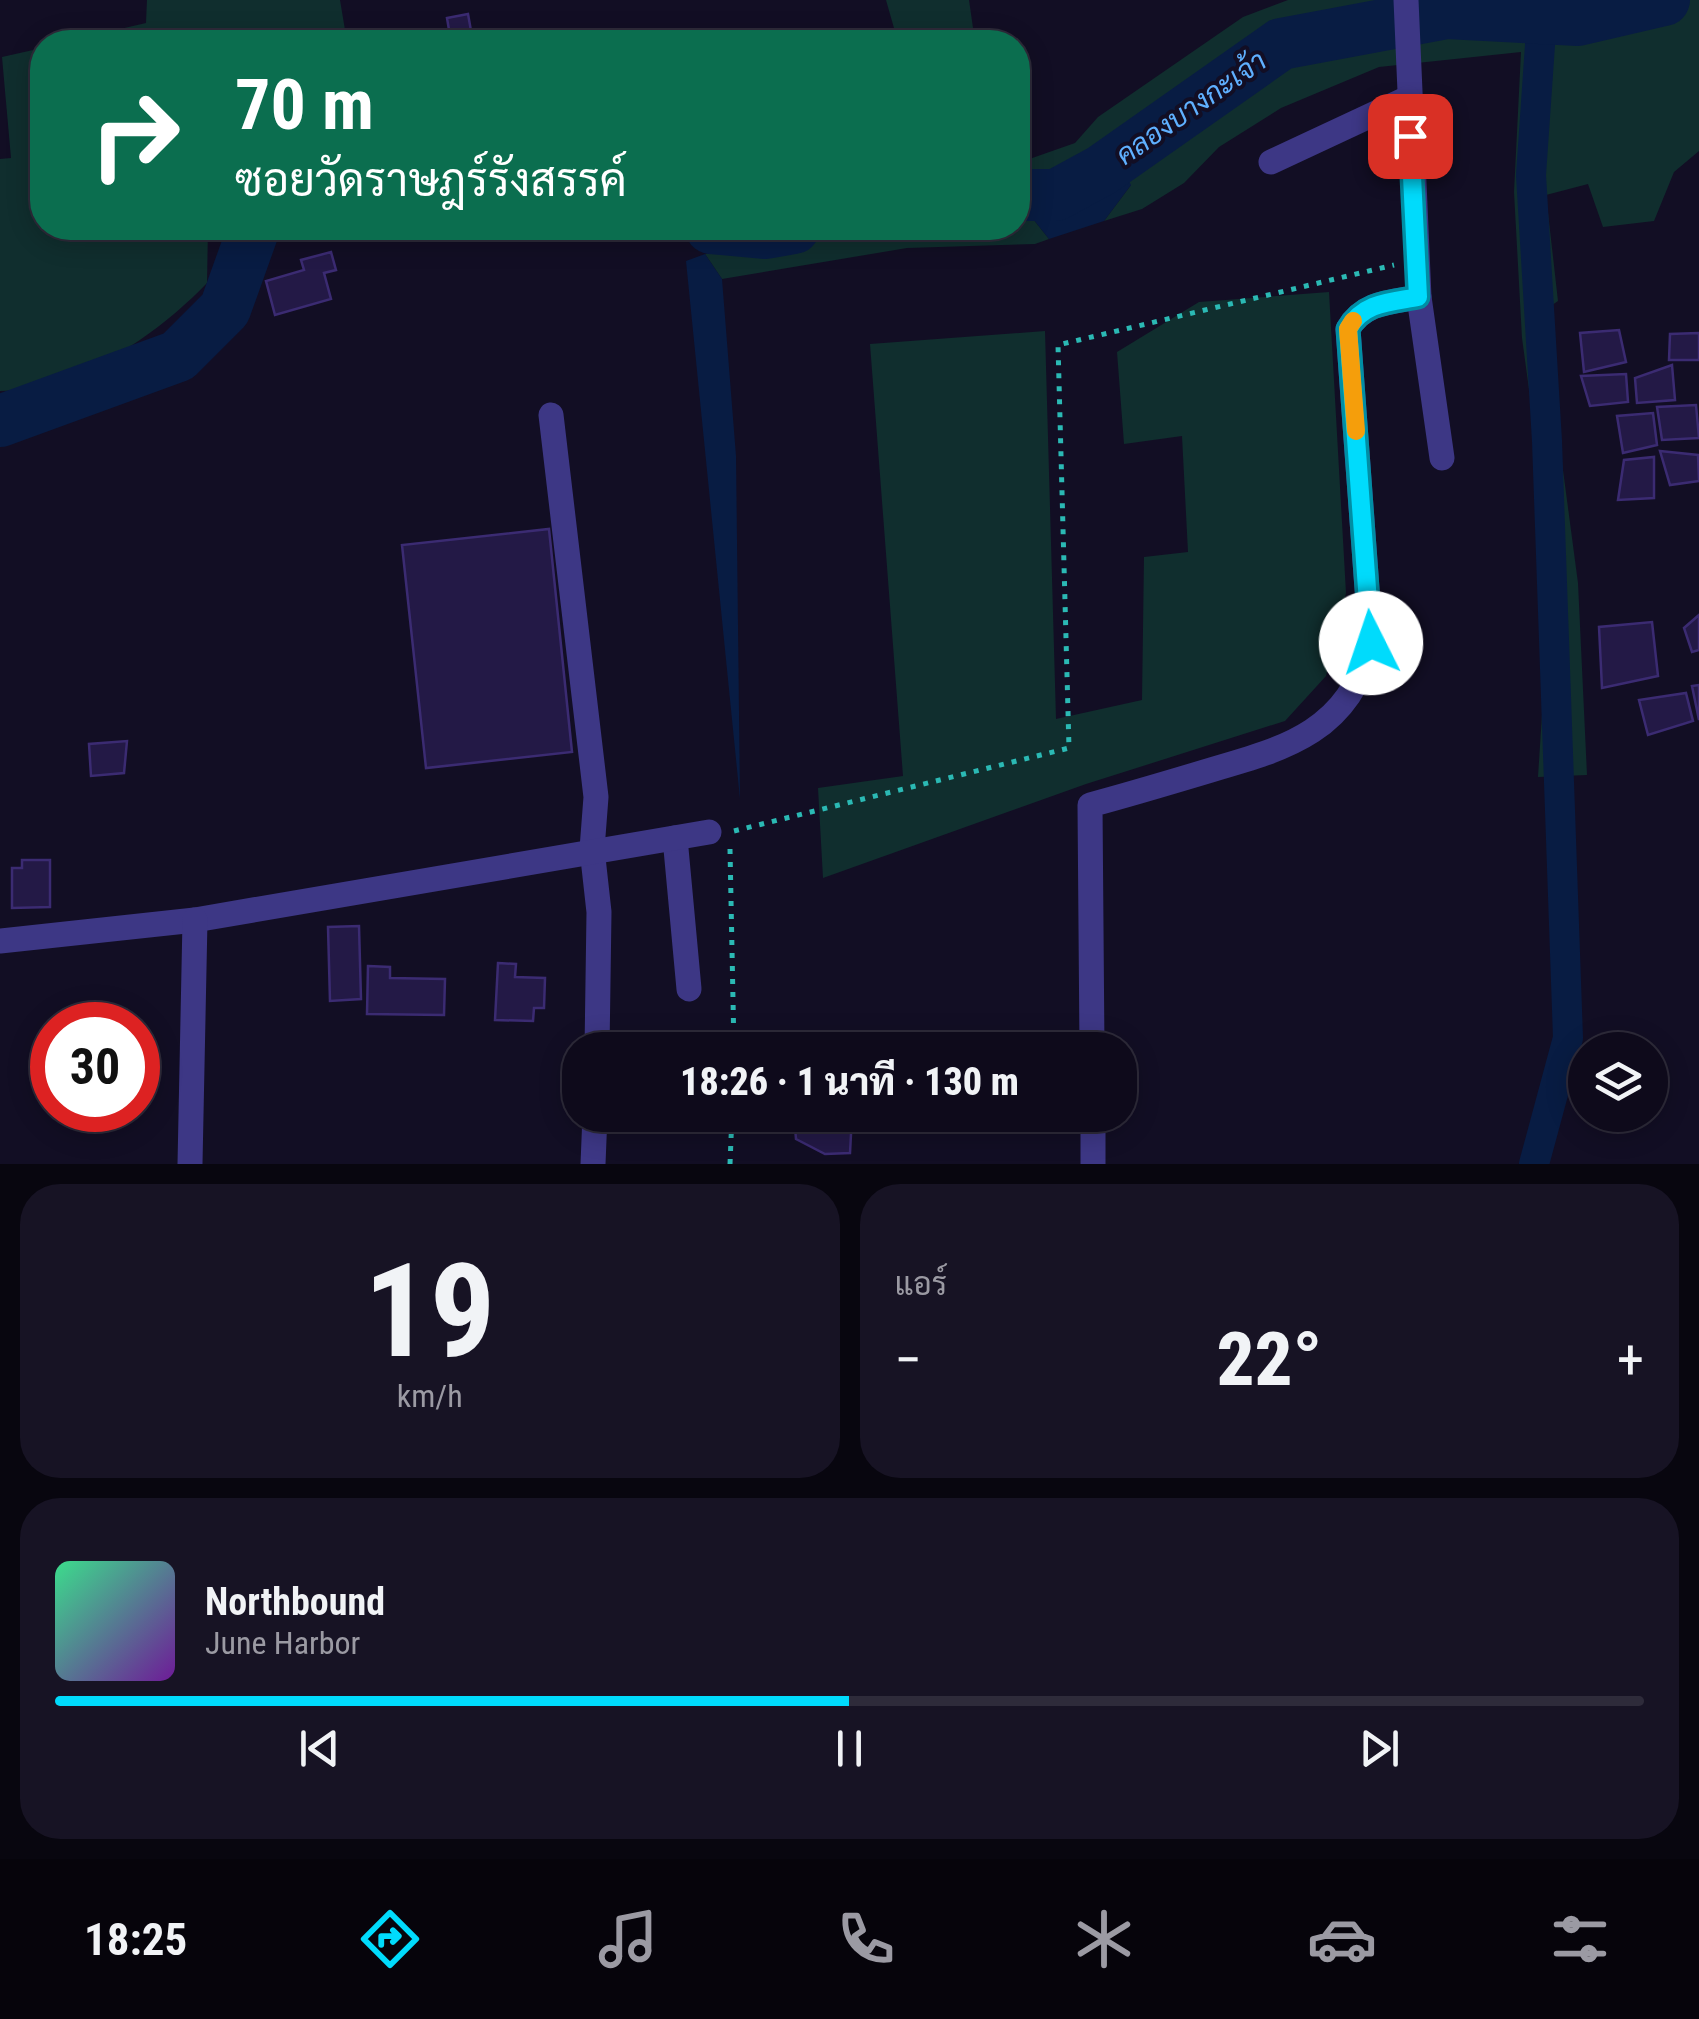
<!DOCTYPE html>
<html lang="th">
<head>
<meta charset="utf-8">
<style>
	body { margin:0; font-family:"Roboto Condensed",Sarabun,sans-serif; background:#171324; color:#f1f3f6; height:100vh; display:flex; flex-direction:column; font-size:38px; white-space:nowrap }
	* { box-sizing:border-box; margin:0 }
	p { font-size:32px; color:#9b9aa3 }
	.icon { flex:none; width:55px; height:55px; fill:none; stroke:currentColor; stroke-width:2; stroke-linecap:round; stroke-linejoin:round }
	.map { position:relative; height:1164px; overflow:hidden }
	.panel { display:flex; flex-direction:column; gap:20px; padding:20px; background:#08060f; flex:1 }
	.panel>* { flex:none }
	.guide { position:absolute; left:30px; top:30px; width:1000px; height:210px; border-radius:40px; box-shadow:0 5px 25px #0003,0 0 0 2px #2e2b3a; background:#0b6e4f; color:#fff; overflow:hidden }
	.tools { position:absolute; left:1568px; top:1032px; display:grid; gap:20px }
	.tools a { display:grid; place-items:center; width:100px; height:100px; border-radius:50%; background:#0e0a1b; box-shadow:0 5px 25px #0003,0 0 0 2px #2e2b3a; font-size:50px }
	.speed { position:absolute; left:30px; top:1002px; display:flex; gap:20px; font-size:50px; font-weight:700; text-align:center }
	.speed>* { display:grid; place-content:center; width:130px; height:130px; border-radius:50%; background:#0e0a1b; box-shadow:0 5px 25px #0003,0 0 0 2px #2e2b3a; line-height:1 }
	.speed .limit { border:15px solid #d22; background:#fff; color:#111 }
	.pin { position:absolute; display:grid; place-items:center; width:85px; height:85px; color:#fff; margin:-42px; border-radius:20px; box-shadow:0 5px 15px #0006 }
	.me { position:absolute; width:110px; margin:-55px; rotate:356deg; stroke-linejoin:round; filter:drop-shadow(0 0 8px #0008) }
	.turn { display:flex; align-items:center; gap:35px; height:210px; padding:0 40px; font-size:45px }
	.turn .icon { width:130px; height:130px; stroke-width:2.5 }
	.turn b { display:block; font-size:70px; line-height:85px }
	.big { font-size:75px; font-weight:800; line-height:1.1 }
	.panel .card { flex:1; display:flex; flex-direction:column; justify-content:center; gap:15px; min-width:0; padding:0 35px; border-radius:40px; background:#171324 }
	.panel .dial { align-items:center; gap:0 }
	.dial b { font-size:130px; line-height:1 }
	.song { display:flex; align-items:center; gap:30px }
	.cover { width:120px; height:120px; border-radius:15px; background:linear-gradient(135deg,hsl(150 70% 55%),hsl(280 70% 35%)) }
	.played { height:10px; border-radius:5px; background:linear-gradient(90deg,#00dbfc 50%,#2e2b3a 50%) }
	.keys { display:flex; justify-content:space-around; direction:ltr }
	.heat { display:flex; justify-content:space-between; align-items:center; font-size:55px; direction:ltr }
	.panel .tiles { flex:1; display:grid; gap:20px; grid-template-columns:1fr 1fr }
	.card:last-child { grid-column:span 2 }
	.trip { position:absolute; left:562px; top:1032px; width:575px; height:100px; border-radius:40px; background:#0e0a1b; box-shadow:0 5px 25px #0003,0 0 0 2px #2e2b3a; font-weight:800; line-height:100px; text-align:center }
	.tab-bar { display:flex; height:160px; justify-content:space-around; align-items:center; background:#06040b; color:#9b9aa3 }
	.tab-bar .icon { width:70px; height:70px }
	.tab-bar .current { color:#00dbfc }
	.tab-bar b { font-size:45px; color:#f1f3f6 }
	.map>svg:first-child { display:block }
	.green { fill:#102e2e }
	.water { fill:#081c43 }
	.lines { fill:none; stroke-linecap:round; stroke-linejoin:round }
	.canal { stroke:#081c43; stroke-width:30 }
	.river { stroke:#081c43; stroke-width:52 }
	.building { fill:#231946; stroke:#3b2b72; stroke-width:2.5 }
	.path { stroke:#2bb9b4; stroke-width:5; stroke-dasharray:5 8; stroke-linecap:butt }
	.minor { stroke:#3d3785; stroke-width:25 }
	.route-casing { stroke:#008ea4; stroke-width:25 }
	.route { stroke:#00dbfc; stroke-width:18 }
	.slow { stroke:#f59e0b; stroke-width:18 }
	.labels { text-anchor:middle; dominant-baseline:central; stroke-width:8; stroke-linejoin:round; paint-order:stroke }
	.water-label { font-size:28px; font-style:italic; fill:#5fb0ff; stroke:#120e24 }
</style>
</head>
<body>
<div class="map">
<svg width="1699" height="1164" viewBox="0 0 1699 1164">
	<rect width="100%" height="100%" fill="#120e24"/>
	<!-- green -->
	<g class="green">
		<polygon points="147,0 340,0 347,42 64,42 146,23"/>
		<polygon points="886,0 969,0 975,42 898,42"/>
		<polygon points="1288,0 1699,0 1699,151 1674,172 1654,221 1603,227 1588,184 1546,195 1558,301 1542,312 1578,583 1587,775 1538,777 1552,558 1522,338 1514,192 1521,52 1379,67 1281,108 1219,147 1184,183 1142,209 1104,221 1131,185 1073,175 1018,188 1018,163 1075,143 1098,117 1243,17"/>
		<polygon points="610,33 611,42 478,42 478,38"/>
		<path d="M 42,48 L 42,228 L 208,228 L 207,283 C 156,336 76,391 0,391 L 0,159 L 11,158 L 2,57 Z"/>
		<polygon points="1018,200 1049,239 1035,244 907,248 722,279 705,254 812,228 1018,228"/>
		<polygon points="1329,292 1346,593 1326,676 1285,721 1086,784 823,878 818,788 903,776 870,344 1045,331 1056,719 1142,700 1144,557 1188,552 1182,436 1124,444 1117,352 1199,302"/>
	</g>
	<!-- water -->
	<g class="water">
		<polygon points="1113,148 1131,185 1104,221 1049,239 1018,200 1018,188 1073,175"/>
		<polygon points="705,254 722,279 736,456 740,799 686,261"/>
	</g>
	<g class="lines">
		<!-- canal -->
		<polyline class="canal" points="1534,1164 1568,1038 1547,441 1531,175 1542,16"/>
		<!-- river -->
		<g class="river">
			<polyline points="1018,195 1056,195 1102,170 1281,44 1447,13 1578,20 1664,0"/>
			<polyline points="711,228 766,233 794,228"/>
			<polyline points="0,421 178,356 225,309 254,228"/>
		</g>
	</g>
	<!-- building -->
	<g class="building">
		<polygon points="468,14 473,42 451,42 447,18"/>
		<polygon points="331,252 336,270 324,273 331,299 275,315 266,281 304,270 301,260"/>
		<polygon points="1619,330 1626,362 1584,372 1580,333"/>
		<polygon points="1699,333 1699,360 1669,360 1670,334"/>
		<polygon points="1672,365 1675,400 1637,403 1635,378"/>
		<polygon points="1626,374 1628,402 1590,406 1581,376"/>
		<polygon points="1696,405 1699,438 1662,440 1657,407"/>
		<polygon points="1653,413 1657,445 1623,453 1617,416"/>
		<polygon points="1660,451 1698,455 1699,481 1670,485"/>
		<polygon points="1654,457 1654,498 1618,500 1624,460"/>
		<polygon points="549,529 572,752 426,768 402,545"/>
		<polygon points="1699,615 1699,650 1692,652 1684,628"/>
		<polygon points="1652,622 1658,676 1602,688 1599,627"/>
		<polygon points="1699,685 1699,720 1692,686"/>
		<polygon points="1686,693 1693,721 1648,735 1639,700"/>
		<polygon points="127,741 124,773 91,776 89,744"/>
		<polygon points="22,860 50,860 50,907 12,908 12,868 22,868"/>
		<polygon points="359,926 361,999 330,1001 328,927"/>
		<polygon points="498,963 516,964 515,977 545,978 544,1008 534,1008 533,1021 495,1020"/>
		<polygon points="368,966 390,967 390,978 445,979 444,1015 367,1014"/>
		<polygon points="794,1115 852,1115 850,1153 825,1154 796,1139"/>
	</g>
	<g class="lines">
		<!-- path -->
		<g class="path">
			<polyline points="734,831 1069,748 1058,345 1394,265"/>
			<polyline points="730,849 734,1050"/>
			<polyline points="730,1164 732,1115"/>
		</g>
		<!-- minor -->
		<g class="minor">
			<polyline points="1406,0 1419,297 1442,458"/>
			<polyline points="1271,162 1408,98"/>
			<polyline points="551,415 596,797 592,849 599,912 597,1050"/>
			<polyline points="675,838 689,989"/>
			<polyline points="0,941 195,920 709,832"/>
			<path d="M 1092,1050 L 1090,805 C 1131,794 1171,782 1211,770 C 1288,748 1350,730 1371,643 L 1348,329 C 1363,302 1391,302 1419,297"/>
			<polyline points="1093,1115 1093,1164"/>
			<polyline points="190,1164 195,920"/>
			<polyline points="593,1164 595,1115"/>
		</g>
	</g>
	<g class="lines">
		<defs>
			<path id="route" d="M 1371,643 L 1348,329 C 1363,302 1391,302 1418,297 L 1410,136"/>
		</defs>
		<!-- route casing -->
		<use href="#route" class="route-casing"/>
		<!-- route -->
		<use href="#route" class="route"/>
		<!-- slow -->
		<polyline class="slow" points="1353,321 1348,329 1356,431"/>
	</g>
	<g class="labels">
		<!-- water labels -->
		<g class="water-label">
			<text transform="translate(1191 108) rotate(-35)">คลองบางกะเจ้า</text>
		</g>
	</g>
</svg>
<div class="tools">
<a><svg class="icon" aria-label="layers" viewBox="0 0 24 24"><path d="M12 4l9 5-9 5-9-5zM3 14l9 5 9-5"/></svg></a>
</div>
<div class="speed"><div class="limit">30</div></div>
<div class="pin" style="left:1410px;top:136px;background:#d93025"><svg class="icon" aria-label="arrive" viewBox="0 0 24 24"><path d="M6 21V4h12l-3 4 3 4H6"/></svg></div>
<svg class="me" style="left:1371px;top:643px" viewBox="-20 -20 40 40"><circle r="19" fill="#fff"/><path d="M0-13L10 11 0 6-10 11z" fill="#00dbfc"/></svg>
<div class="trip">18:26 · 1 นาที · 130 m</div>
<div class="guide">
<div class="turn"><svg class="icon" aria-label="right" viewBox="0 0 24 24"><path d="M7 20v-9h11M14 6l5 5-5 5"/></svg><div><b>70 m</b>ซอยวัดราษฎร์รังสรรค์</div></div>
</div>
</div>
<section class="panel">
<div class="tiles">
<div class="card dial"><b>19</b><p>km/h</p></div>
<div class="card"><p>แอร์</p>
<div class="heat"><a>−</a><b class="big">22°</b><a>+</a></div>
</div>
<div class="card">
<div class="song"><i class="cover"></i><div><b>Northbound</b><p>June Harbor</p></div></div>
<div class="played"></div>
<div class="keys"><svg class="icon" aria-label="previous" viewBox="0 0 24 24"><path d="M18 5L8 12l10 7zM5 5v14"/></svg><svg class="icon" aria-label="pause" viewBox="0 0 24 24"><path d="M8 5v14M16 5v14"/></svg><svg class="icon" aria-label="next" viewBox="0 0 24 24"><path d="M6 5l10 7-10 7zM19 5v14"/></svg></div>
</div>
</div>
</section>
<nav class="tab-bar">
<b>18:25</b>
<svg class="icon current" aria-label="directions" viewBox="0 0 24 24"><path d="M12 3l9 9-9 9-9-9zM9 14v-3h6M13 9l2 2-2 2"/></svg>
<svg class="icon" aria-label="music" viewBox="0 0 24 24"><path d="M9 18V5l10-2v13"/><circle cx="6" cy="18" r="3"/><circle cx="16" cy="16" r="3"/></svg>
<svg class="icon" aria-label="phone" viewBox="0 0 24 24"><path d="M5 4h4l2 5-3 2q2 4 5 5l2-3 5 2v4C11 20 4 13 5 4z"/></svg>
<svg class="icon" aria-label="climate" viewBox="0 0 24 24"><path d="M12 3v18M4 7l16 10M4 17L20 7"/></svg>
<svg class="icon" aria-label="car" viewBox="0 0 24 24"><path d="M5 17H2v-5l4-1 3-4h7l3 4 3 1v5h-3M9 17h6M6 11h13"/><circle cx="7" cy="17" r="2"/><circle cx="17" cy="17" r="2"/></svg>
<svg class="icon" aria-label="filters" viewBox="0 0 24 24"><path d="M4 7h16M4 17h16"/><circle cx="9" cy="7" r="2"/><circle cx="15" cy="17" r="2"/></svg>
</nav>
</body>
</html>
